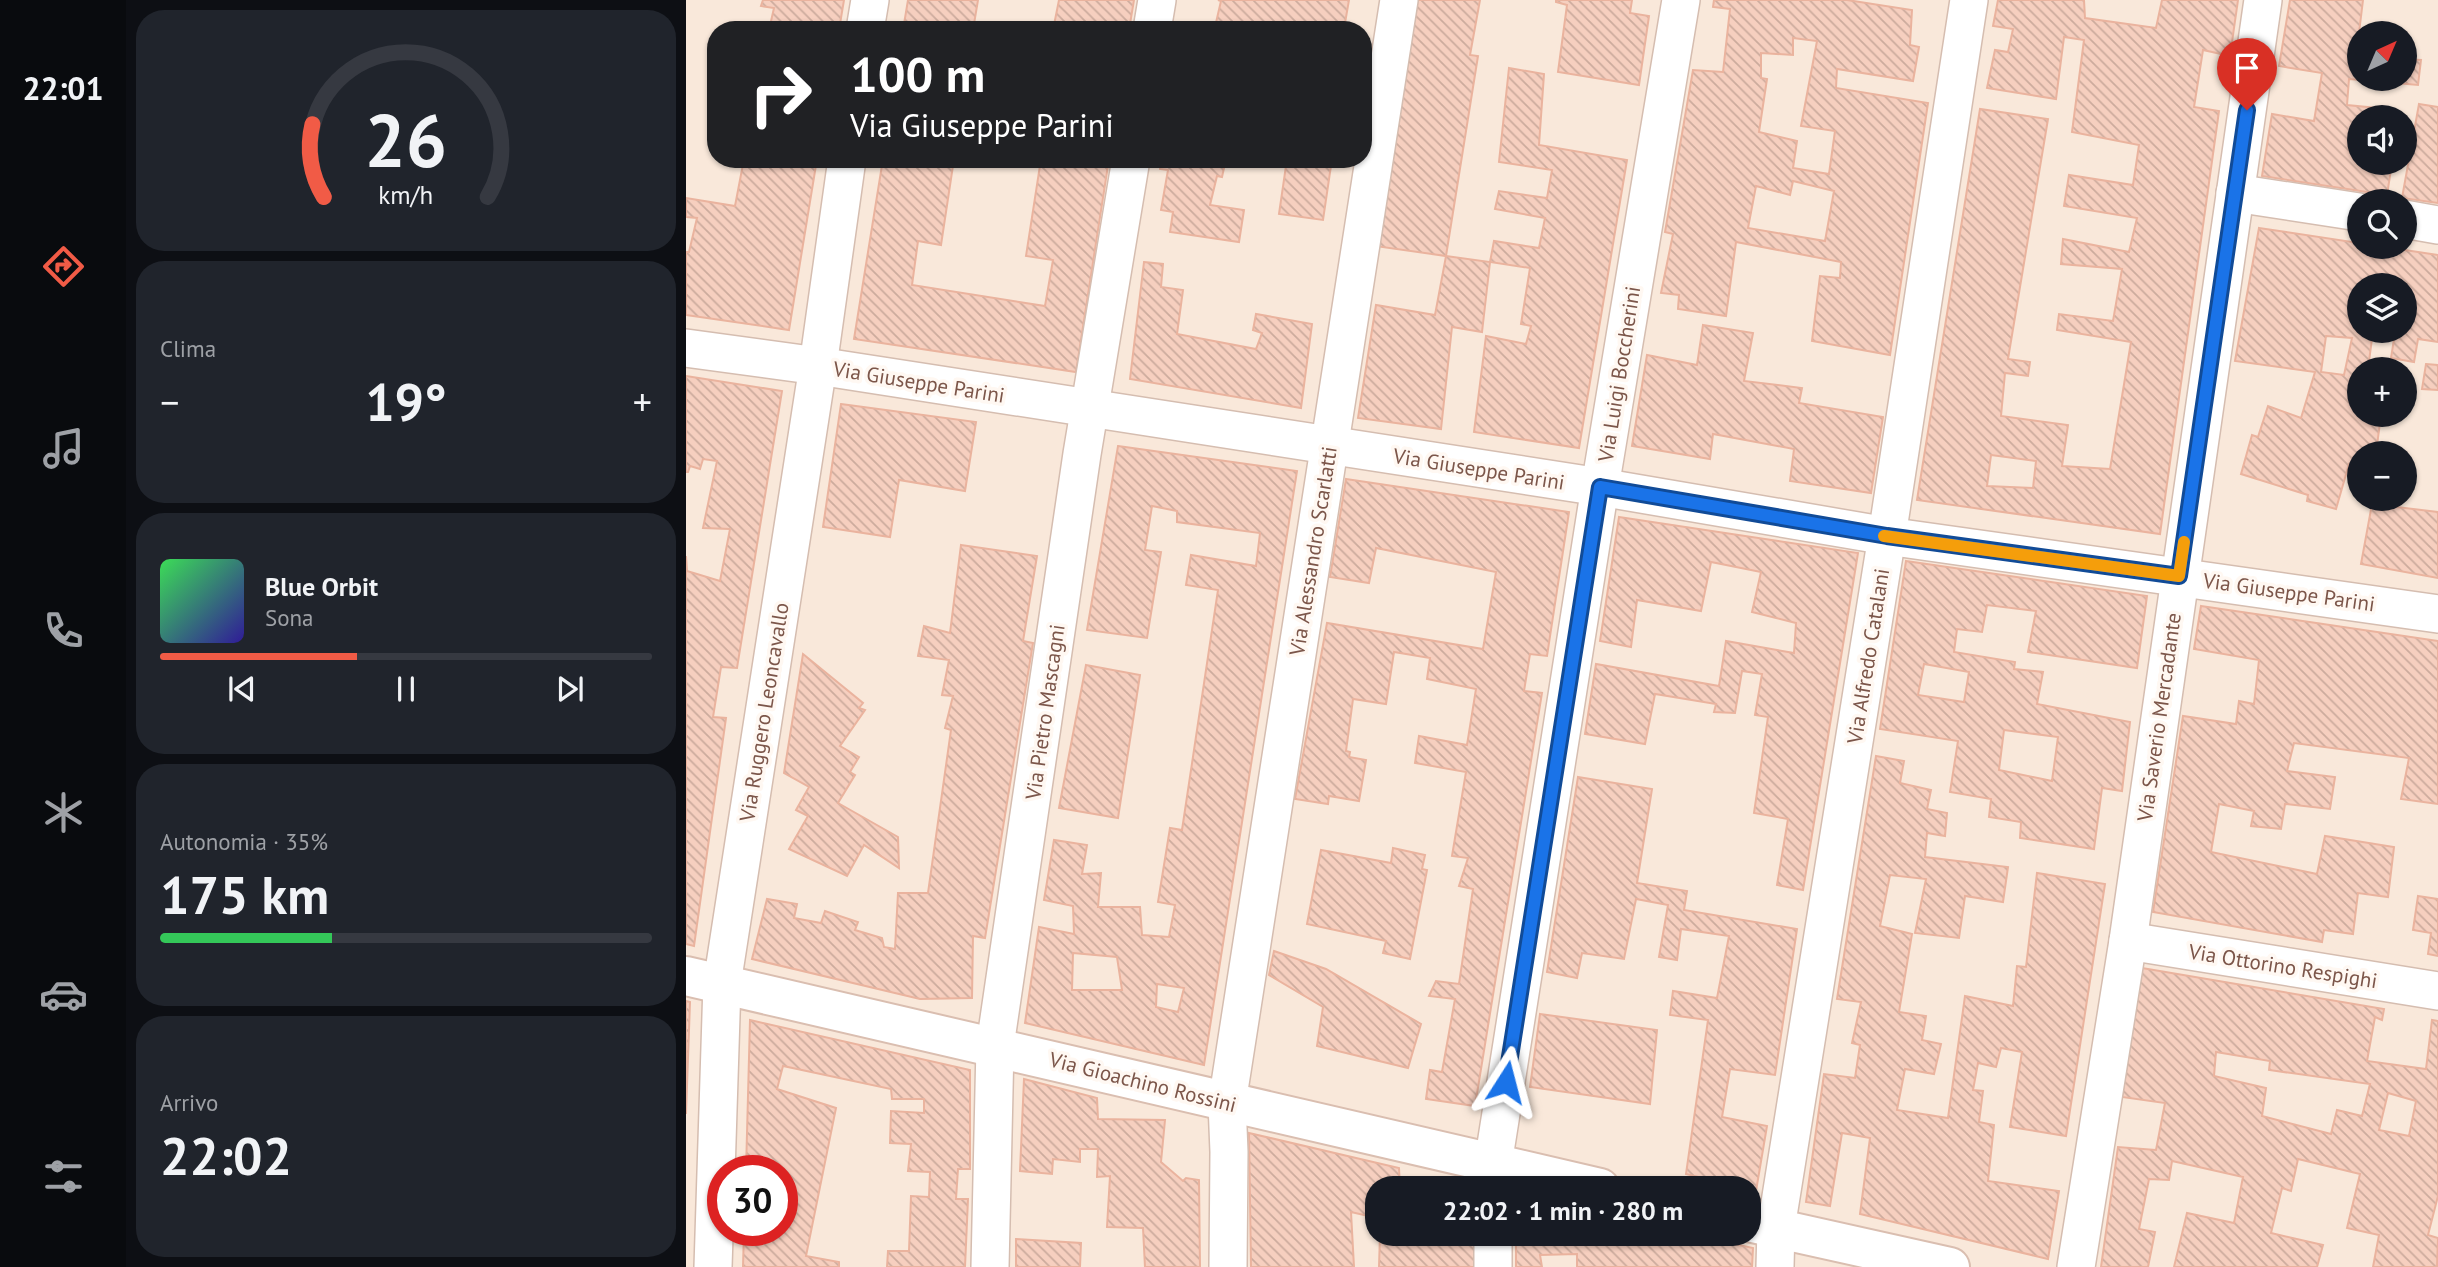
<!DOCTYPE html>
<html lang="it">
<head>
<meta charset="utf-8">
<style>
	body { margin:0; font-family:"PT Sans",sans-serif; background:#20242c; color:#f1f3f6; height:100vh; display:flex; flex-direction:column; font-size:26px; white-space:nowrap }
	* { box-sizing:border-box; margin:0 }
	p { font-size:23px; color:#9ea1a6 }
	.icon { flex:none; width:38px; height:38px; fill:none; stroke:currentColor; stroke-width:2; stroke-linecap:round; stroke-linejoin:round }
	.map { position:relative; flex:1; overflow:hidden }
	.details { display:flex; flex-direction:column; gap:10px; padding:10px; background:#0d0f14; width:560px }
	.details>* { flex:none }
	.hud { position:absolute; left:21px; top:21px; width:665px; height:147px; border-radius:28px; box-shadow:0 2px 5px #0004; background:#202124; color:#fff; overflow:hidden }
	.needle { width:46px; rotate:44deg }
	.tools { position:absolute; left:1661px; top:21px; display:grid; gap:14px }
	.tools a { display:grid; place-items:center; width:70px; height:70px; border-radius:50%; background:#171b24; box-shadow:0 2px 5px #0004; font-size:35px }
	.speed { position:absolute; left:21px; top:1155px; display:flex; gap:14px; font-size:35px; font-weight:700; text-align:center }
	.speed>* { display:grid; place-content:center; width:91px; height:91px; border-radius:50%; background:#171b24; box-shadow:0 2px 5px #0004; line-height:1 }
	.speed .limit { border:10px solid #d22; background:#fff; color:#111 }
	.pin { position:absolute; display:grid; place-items:center; width:60px; height:60px; color:#fff; margin:-72px -30px; border-radius:50% 50% 50% 0; rotate:-45deg; box-shadow:0 0 7px #0007 }
	.pin .icon { rotate:45deg }
	.me { position:absolute; width:77px; margin:-38px; rotate:9deg; stroke-linejoin:round; filter:drop-shadow(0 0 5px #0008) }
	.turn { display:flex; align-items:center; gap:24px; height:147px; padding:0 28px; font-size:32px }
	.turn .icon { width:91px; height:91px; stroke-width:2.5 }
	.turn b { display:block; font-size:49px; line-height:60px }
	.big { font-size:52px; font-weight:700; line-height:1.1 }
	.details .card { flex:1; display:flex; flex-direction:column; justify-content:center; gap:10px; min-width:0; padding:0 24px; border-radius:28px; background:#20242c }
	.details .dial { align-items:center; gap:0 }
	.dial svg { height:182px; overflow:visible; fill:none; stroke:#363941; stroke-width:7; stroke-linecap:round; text-anchor:middle }
	.dial text { fill:#f1f3f6; stroke:none }
	.song { display:flex; align-items:center; gap:21px }
	.cover { width:84px; height:84px; border-radius:10px; background:linear-gradient(135deg,hsl(130 70% 55%),hsl(250 70% 35%)) }
	.played { height:7px; border-radius:4px; background:linear-gradient(90deg,#f15b46 40%,#363941 40%) }
	.keys { display:flex; justify-content:space-around; direction:ltr }
	.heat { display:flex; justify-content:space-between; align-items:center; font-size:38px; direction:ltr }
	.charge { height:10px; border-radius:5px; background:linear-gradient(90deg,#34c759 35%,#363941 0) }
	.trip { position:absolute; left:679px; top:1176px; width:396px; height:70px; border-radius:28px; background:#171b24; box-shadow:0 2px 5px #0004; font-weight:700; line-height:70px; text-align:center }
	main { display:flex; flex:1; min-height:0 }
	.menu { display:flex; flex-direction:column; width:126px; justify-content:space-around; align-items:center; background:#090b0e; color:#9ea1a6 }
	.menu .icon { width:49px; height:49px }
	.menu .on { color:#f15b46 }
	.menu b { font-size:32px; color:#f1f3f6 }
	.map>svg:first-child { display:block }
	.residential { fill:#f9e8da; fill-rule:evenodd }
	.building { fill:url(#building-back-hatch); stroke:#eab39e; stroke-width:2; fill-rule:evenodd }
	.lines { fill:none; stroke-linecap:round; stroke-linejoin:round }
	.street-casing { stroke:#d5bdb0; stroke-width:40 }
	.secondary-casing { stroke:#dabeb0; stroke-width:42 }
	.street { stroke:#fff; stroke-width:37 }
	.secondary { stroke:#fff; stroke-width:38 }
	.route-casing { stroke:#114b97; stroke-width:18 }
	.route { stroke:#1a73e8; stroke-width:12 }
	.slow { stroke:#f59e0b; stroke-width:12 }
	.labels { text-anchor:middle; dominant-baseline:central; stroke-width:7; stroke-linejoin:round; paint-order:stroke }
	.street-label { font-size:21px; fill:#7c564a; stroke:#fff8f2 }
</style>
</head>
<body>
<main>
<nav class="menu">
<b>22:01</b>
<svg class="icon on" aria-label="directions" viewBox="0 0 24 24"><path d="M12 3l9 9-9 9-9-9zM9 14v-3h6M13 9l2 2-2 2"/></svg>
<svg class="icon" aria-label="music" viewBox="0 0 24 24"><path d="M9 18V5l10-2v13"/><circle cx="6" cy="18" r="3"/><circle cx="16" cy="16" r="3"/></svg>
<svg class="icon" aria-label="phone" viewBox="0 0 24 24"><path d="M5 4h4l2 5-3 2q2 4 5 5l2-3 5 2v4C11 20 4 13 5 4z"/></svg>
<svg class="icon" aria-label="climate" viewBox="0 0 24 24"><path d="M12 3v18M4 7l16 10M4 17L20 7"/></svg>
<svg class="icon" aria-label="car" viewBox="0 0 24 24"><path d="M5 17H2v-5l4-1 3-4h7l3 4 3 1v5h-3M9 17h6M6 11h13"/><circle cx="7" cy="17" r="2"/><circle cx="17" cy="17" r="2"/></svg>
<svg class="icon" aria-label="filters" viewBox="0 0 24 24"><path d="M4 7h16M4 17h16"/><circle cx="9" cy="7" r="2"/><circle cx="15" cy="17" r="2"/></svg>
</nav>
<section class="details">
<div class="card dial"><svg viewBox="0 0 100 80">
<path d="M14 69A42 42 0 1 1 86 69"/>
<path d="M14 69A42 42 0 0 1 9 37" stroke="#f15b46"/>
<text x="50" y="56" font-size="32" font-weight="700">26</text>
<text x="50" y="72" font-size="11">km/h</text>
</svg></div>
<div class="card"><p>Clima</p>
<div class="heat"><a>−</a><b class="big">19°</b><a>+</a></div>
</div>
<div class="card">
<div class="song"><i class="cover"></i><div><b>Blue Orbit</b><p>Sona</p></div></div>
<div class="played"></div>
<div class="keys"><svg class="icon" aria-label="previous" viewBox="0 0 24 24"><path d="M18 5L8 12l10 7zM5 5v14"/></svg><svg class="icon" aria-label="pause" viewBox="0 0 24 24"><path d="M8 5v14M16 5v14"/></svg><svg class="icon" aria-label="next" viewBox="0 0 24 24"><path d="M6 5l10 7-10 7zM19 5v14"/></svg></div>
</div>
<div class="card"><p>Autonomia · 35%</p><b class="big">175 km</b><div class="charge"></div></div>
<div class="card"><p>Arrivo</p><b class="big">22:02</b></div>
</section>
<div class="map">
<svg width="1752" height="1267" viewBox="0 0 1752 1267">
	<defs>
		<pattern id="building-back-hatch" width="6" height="6" patternUnits="userSpaceOnUse" patternTransform="scale(1.75)"><rect width="6" height="6" fill="#f6cfbf"/><path d="M-1 5l2 2M0 0l6 6M5-1l2 2" fill="none" stroke="#ccab9d"/></pattern>
	</defs>
	<rect width="100%" height="100%" fill="#fef4ea"/>
	<!-- residential -->
	<path class="residential" d="M 0,0 L 1752,0 L 1752,1267 L 0,1267 ZM 30,30 L 677,30 L 677,159 L 30,159 ZM 1673,33 L 1718,33 L 1718,79 L 1673,79 ZM 1673,117 L 1718,117 L 1718,163 L 1673,163 ZM 1673,201 L 1718,201 L 1718,247 L 1673,247 ZM 1673,285 L 1718,285 L 1718,331 L 1673,331 ZM 1673,369 L 1718,369 L 1718,415 L 1673,415 ZM 1673,453 L 1718,453 L 1718,499 L 1673,499 ZM 37,1171 L 96,1171 L 96,1230 L 37,1230 ZM 691,1188 L 1062,1188 L 1062,1234 L 691,1234 Z"/>
	<!-- building -->
	<g class="building">
		<polygon points="77,0 158,0 153,30 83,30 88,8 75,6"/>
		<polygon points="222,0 292,0 287,30 217,30"/>
		<polygon points="373,0 448,0 443,30 367,30"/>
		<polygon points="532,0 663,0 659,23 667,25 666,30 542,30 529,27 535,1"/>
		<polygon points="732,0 794,0 784,55 792,56 760,256 689,246"/>
		<polygon points="870,0 946,0 944,13 963,16 953,85 872,72 881,5 870,2"/>
		<path d="M 1028,0 L 1161,0 L 1226,10 L 1224,45 L 1233,47 L 1227,81 L 1151,69 L 1150,88 L 1242,103 L 1204,355 L 1126,341 L 1134,276 L 1154,278 L 1155,262 L 1050,242 L 1040,316 L 992,309 L 993,295 L 975,293 L 987,234 L 979,232 L 1007,70 L 1037,72 L 1044,9 L 1027,7 ZM 1107,38 L 1131,41 L 1115,126 L 1149,131 L 1143,174 L 1107,168 L 1111,141 L 1073,132 L 1081,79 L 1075,78 L 1075,53 L 1107,55 ZM 1107,181 L 1148,191 L 1139,241 L 1062,228 L 1070,186 L 1104,195 Z"/>
		<path d="M 1312,0 L 1398,0 L 1399,18 L 1470,28 L 1476,0 L 1552,0 L 1544,56 L 1517,50 L 1508,107 L 1533,111 L 1474,534 L 1231,500 L 1294,109 L 1362,119 L 1322,359 L 1344,362 L 1342,376 L 1319,373 L 1315,416 L 1382,425 L 1376,466 L 1424,469 L 1445,342 L 1371,330 L 1373,314 L 1427,321 L 1436,269 L 1375,264 L 1377,239 L 1443,252 L 1451,218 L 1378,206 L 1383,175 L 1447,185 L 1453,145 L 1386,132 L 1398,40 L 1378,37 L 1370,99 L 1301,88 L 1309,50 L 1322,52 L 1327,29 L 1307,26 ZM 1305,455 L 1350,461 L 1347,488 L 1301,486 Z"/>
		<polygon points="1604,0 1677,0 1673,33 1673,79 1718,79 1718,59 1735,60 1732,85 1663,79 1661,105 1691,108 1689,117 1673,117 1673,163 1706,163 1701,195 1576,176 1586,114 1628,121 1636,73 1593,66"/>
		<polygon points="823,68 858,74 853,145 941,160 893,448 788,432 800,336 840,344 845,326 835,324 844,268 804,262 808,241 853,248 859,218 809,209 813,191 861,198 866,170 813,162"/>
		<polygon points="1733,104 1752,107 1752,203 1716,198"/>
		<polygon points="58,159 131,159 103,330 0,315 0,252 3,252 11,218 0,217 0,198 49,206"/>
		<polygon points="197,159 268,159 255,245 232,241 226,285 359,306 367,260 340,256 355,159 423,159 390,372 168,339"/>
		<polygon points="475,159 540,159 536,177 531,176 524,205 558,210 553,242 484,232 487,212 475,210 482,170 474,169"/>
		<polygon points="601,159 646,159 637,220 593,214"/>
		<path d="M 1573,228 L 1673,243 L 1673,247 L 1699,247 L 1752,255 L 1752,342 L 1732,339 L 1728,362 L 1705,358 L 1709,333 L 1692,331 L 1718,331 L 1718,285 L 1673,285 L 1673,331 L 1687,331 L 1682,369 L 1673,369 L 1673,415 L 1695,415 L 1690,453 L 1673,453 L 1673,467 L 1663,464 L 1650,509 L 1621,501 L 1622,495 L 1555,474 L 1566,435 L 1572,437 L 1582,406 L 1615,418 L 1629,372 L 1549,361 ZM 1640,336 L 1666,338 L 1658,375 L 1635,372 Z"/>
		<polygon points="760,256 804,262 796,332 766,327 755,429 672,418 690,305 749,315"/>
		<polygon points="458,262 477,264 475,287 497,290 491,334 570,349 576,333 567,330 570,314 626,324 615,408 444,379"/>
		<polygon points="1017,325 1067,333 1058,381 1116,388 1113,403 1197,417 1185,493 1104,481 1108,449 1027,434 1024,459 946,446 961,355 1011,365"/>
		<polygon points="1740,364 1752,365 1752,390 1736,389"/>
		<polygon points="0,376 96,391 51,668 35,667 27,717 40,718 8,946 0,944 0,556 1,571 34,581 44,529 17,528 31,461 17,459 14,469 4,466 2,472 0,472"/>
		<polygon points="155,404 290,422 279,491 213,480 204,537 137,527"/>
		<path d="M 432,446 L 611,471 L 518,1065 L 339,1023 L 353,927 L 388,934 L 387,906 L 358,900 L 368,840 L 401,845 L 396,874 L 415,873 L 412,907 L 454,907 L 456,935 L 483,937 L 489,905 L 472,902 L 484,828 L 496,830 L 532,590 L 500,585 L 505,555 L 570,566 L 574,533 L 491,522 L 491,511 L 466,506 L 459,550 L 475,552 L 461,638 L 401,630 ZM 387,953 L 431,957 L 436,990 L 386,990 ZM 471,984 L 498,988 L 492,1012 L 470,1007 Z"/>
		<polygon points="660,479 883,512 861,656 844,654 838,691 856,693 789,1106 740,1099 744,1070 756,1072 769,999 743,996 750,981 773,984 787,889 773,886 782,858 766,856 780,772 729,763 733,736 781,745 790,689 741,679 744,658 708,652 700,704 667,699 660,751 664,752 663,757 680,760 673,801 643,796 642,804 609,799 641,623 797,649 810,572 690,548 683,583 644,577"/>
		<polygon points="1686,504 1752,512 1752,578 1675,564"/>
		<polygon points="933,517 1172,553 1117,890 1091,885 1102,819 1068,813 1082,717 1069,715 1076,674 1056,671 1049,713 1028,712 1030,704 969,694 959,744 899,734 910,664 1033,686 1040,641 1108,653 1110,623 1066,612 1075,572 1025,562 1015,611 951,600 945,647 914,641"/>
		<polygon points="275,545 351,556 337,641 347,643 299,938 287,936 286,998 234,999 66,959 81,899 111,904 108,918 135,923 139,911 172,922 169,930 196,938 198,947 209,949 212,893 242,893 265,730 259,728 267,696 256,695 263,660 232,656 238,626 264,633"/>
		<path d="M 1220,561 L 1461,596 L 1451,668 L 1342,652 L 1350,611 L 1301,605 L 1296,632 L 1271,629 L 1268,652 L 1329,662 L 1328,669 L 1357,672 L 1351,704 L 1444,722 L 1436,791 L 1416,788 L 1408,849 L 1334,838 L 1335,822 L 1303,817 L 1305,799 L 1264,792 L 1272,741 L 1194,729 ZM 1238,664 L 1283,672 L 1278,702 L 1232,695 ZM 1318,730 L 1372,737 L 1366,781 L 1313,770 Z"/>
		<polygon points="1515,606 1752,641 1752,804 1715,799 1723,758 1608,743 1601,771 1649,777 1644,809 1599,804 1595,829 1565,826 1568,811 1533,804 1525,852 1631,874 1639,836 1708,847 1702,897 1672,893 1667,934 1638,930 1636,942 1467,912 1497,716 1550,724 1553,701 1568,704 1573,660 1508,649"/>
		<polygon points="117,654 177,703 173,708 179,710 154,746 173,757 164,772 169,775 152,803 212,837 213,868 178,845 161,876 103,849 122,816 110,810 123,787 98,773"/>
		<polygon points="400,665 454,675 432,818 373,808"/>
		<polygon points="1190,756 1218,761 1214,783 1245,790 1241,809 1261,813 1259,836 1241,833 1239,857 1322,867 1317,902 1279,896 1273,938 1229,933 1240,879 1204,875 1194,926 1226,934 1213,1012 1240,1016 1236,1040 1255,1044 1248,1074 1219,1069 1211,1110 1262,1118 1279,996 1327,1006 1331,966 1340,967 1351,873 1419,884 1380,1136 1324,1127 1336,1052 1315,1048 1310,1067 1292,1063 1287,1090 1297,1091 1293,1122 1308,1125 1302,1181 1373,1191 1362,1259 1174,1214 1184,1138 1156,1133 1144,1206 1120,1202 1138,1074 1169,1078 1174,1045 1166,1043 1175,1002 1151,999"/>
		<polygon points="892,777 966,789 951,883 1001,891 998,910 1111,929 1089,1075 1044,1069 1036,1117 1081,1126 1070,1191 1000,1174 1022,1020 984,1015 987,991 1031,998 1043,936 995,929 991,960 973,957 982,905 950,899 938,959 896,953 891,978 861,972"/>
		<polygon points="707,848 739,855 736,869 741,870 724,959 697,953 700,941 621,924 635,850 705,863"/>
		<polygon points="1732,896 1752,899 1752,956 1742,954 1745,933 1727,930"/>
		<polygon points="588,951 640,969 735,1024 722,1068 631,1046 637,1007 583,975"/>
		<path d="M 1456,968 L 1698,1009 L 1696,1020 L 1689,1017 L 1681,1061 L 1740,1069 L 1746,1020 L 1752,1021 L 1752,1196 L 1742,1235 L 1752,1238 L 1751,1267 L 1687,1267 L 1693,1235 L 1661,1228 L 1674,1174 L 1612,1159 L 1605,1191 L 1596,1188 L 1585,1233 L 1637,1245 L 1631,1267 L 1488,1267 L 1501,1213 L 1548,1223 L 1557,1177 L 1486,1161 L 1483,1180 L 1463,1179 L 1453,1229 L 1469,1232 L 1462,1267 L 1415,1267 L 1432,1147 L 1470,1150 L 1479,1103 L 1436,1097 ZM 1530,1052 L 1584,1061 L 1583,1070 L 1684,1084 L 1676,1116 L 1651,1110 L 1645,1134 L 1576,1116 L 1580,1088 L 1528,1076 ZM 1702,1093 L 1730,1101 L 1723,1136 L 1693,1130 Z"/>
		<polygon points="0,1001 4,1002 0,1114"/>
		<polygon points="854,1014 971,1030 964,1104 844,1087"/>
		<polygon points="64,1020 284,1070 284,1169 272,1169 270,1199 282,1199 279,1267 201,1267 202,1251 223,1251 225,1196 243,1197 244,1172 222,1171 225,1144 204,1143 205,1111 238,1113 238,1099 206,1099 205,1089 97,1066 91,1089 150,1108 120,1256 153,1262 153,1267 57,1267 58,1230 96,1230 96,1171 60,1171"/>
		<polygon points="338,1079 411,1098 412,1119 479,1120 475,1162 497,1181 500,1178 513,1180 514,1267 459,1267 457,1228 421,1227 424,1176 411,1177 412,1149 394,1149 394,1162 367,1159 366,1174 334,1171"/>
		<polygon points="563,1133 713,1168 714,1188 691,1188 691,1218 665,1212 668,1267 565,1267"/>
		<polygon points="694,1234 791,1234 790,1267 693,1267"/>
		<polygon points="830,1234 1002,1234 1067,1248 1066,1267 891,1267 891,1254 854,1255 856,1267 830,1267"/>
		<polygon points="330,1239 395,1243 394,1267 330,1267"/>
	</g>
	<g class="lines">
		<defs>
			<g id="street">
				<polyline points="179,30 184,0"/>
				<polyline points="466,30 471,0"/>
				<polyline points="1549,193 1673,212"/>
				<polyline points="1718,219 1752,225"/>
				<polyline points="0,348 132,366 914,487 1201,536 1752,614"/>
				<polyline points="1442,941 1752,991"/>
				<polyline points="807,1188 807,1164 914,487 995,0"/>
				<polyline points="807,1234 807,1267"/>
				<polyline points="27,1267 36,984 132,366 161,159"/>
				<polyline points="304,1267 309,1046 396,454 445,159"/>
				<polyline points="542,1267 543,1152 541,1103 713,0"/>
				<polyline points="1089,1267 1090,1228 1201,536 1283,0"/>
				<polyline points="1390,1267 1442,941 1577,0"/>
			</g>
			<g id="secondary">
				<polyline points="0,976 914,1188"/>
				<polyline points="1062,1222 1264,1267"/>
			</g>
		</defs>
		<!-- street casing -->
		<use href="#street" class="street-casing"/>
		<!-- secondary casing -->
		<use href="#secondary" class="secondary-casing"/>
		<!-- street -->
		<use href="#street" class="street"/>
		<!-- secondary -->
		<use href="#secondary" class="secondary"/>
	</g>
	<g class="lines">
		<defs>
			<polyline id="route" points="820,1082 914,487 1201,536 1493,576 1561,110"/>
		</defs>
		<!-- route casing -->
		<use href="#route" class="route-casing"/>
		<!-- route -->
		<use href="#route" class="route"/>
		<!-- slow -->
		<polyline class="slow" points="1198,536 1493,576 1498,542"/>
	</g>
	<g class="labels">
		<!-- street labels -->
		<g class="street-label">
			<text transform="translate(933 374) rotate(-81)">Via Luigi Boccherini</text>
			<text transform="translate(233 382) rotate(9)">Via Giuseppe Parini</text>
			<text transform="translate(793 469) rotate(9)">Via Giuseppe Parini</text>
			<text transform="translate(627 551) rotate(-81)">Via Alessandro Scarlatti</text>
			<text transform="translate(1603 592) rotate(8)">Via Giuseppe Parini</text>
			<text transform="translate(1182 656) rotate(-81)">Via Alfredo Catalani</text>
			<text transform="translate(78 712) rotate(-81)">Via Ruggero Leoncavallo</text>
			<text transform="translate(359 712) rotate(-82)">Via Pietro Mascagni</text>
			<text transform="translate(1473 717) rotate(-82)">Via Saverio Mercadante</text>
			<text transform="translate(1597 966) rotate(9)">Via Ottorino Respighi</text>
			<text transform="translate(457 1082) rotate(14)">Via Gioachino Rossini</text>
		</g>
	</g>
</svg>
<div class="tools">
<a><svg class="needle" viewBox="-14 -14 28 28"><path d="M0-13l5 13h-10z" fill="#e53935"/><path d="M0 13l5-13h-10z" fill="#9ea1a6"/></svg></a>
<a><svg class="icon" aria-label="sound" viewBox="0 0 24 24"><path d="M4 9h4l5-4v14l-5-4H4zM17 9q2 3 0 6"/></svg></a>
<a><svg class="icon" aria-label="search" viewBox="0 0 24 24"><circle cx="10" cy="10" r="6"/><path d="M15 15l6 6"/></svg></a>
<a><svg class="icon" aria-label="layers" viewBox="0 0 24 24"><path d="M12 4l9 5-9 5-9-5zM3 14l9 5 9-5"/></svg></a>
<a>+</a>
<a>−</a>
</div>
<div class="speed"><div class="limit">30</div></div>
<div class="pin" style="left:1561px;top:110px;background:#d93025"><svg class="icon" aria-label="arrive" viewBox="0 0 24 24"><path d="M6 21V4h12l-3 4 3 4H6"/></svg></div>
<svg class="me" style="left:820px;top:1082px" viewBox="-20 -20 40 40"><path d="M0-17L14 15 0 8-14 15z" fill="#1a73e8" stroke="#fff" stroke-width="4"/></svg>
<div class="trip">22:02 · 1 min · 280 m</div>
<div class="hud">
<div class="turn"><svg class="icon" aria-label="right" viewBox="0 0 24 24"><path d="M7 20v-9h11M14 6l5 5-5 5"/></svg><div><b>100 m</b>Via Giuseppe Parini</div></div>
</div>
</div>
</main>
</body>
</html>
